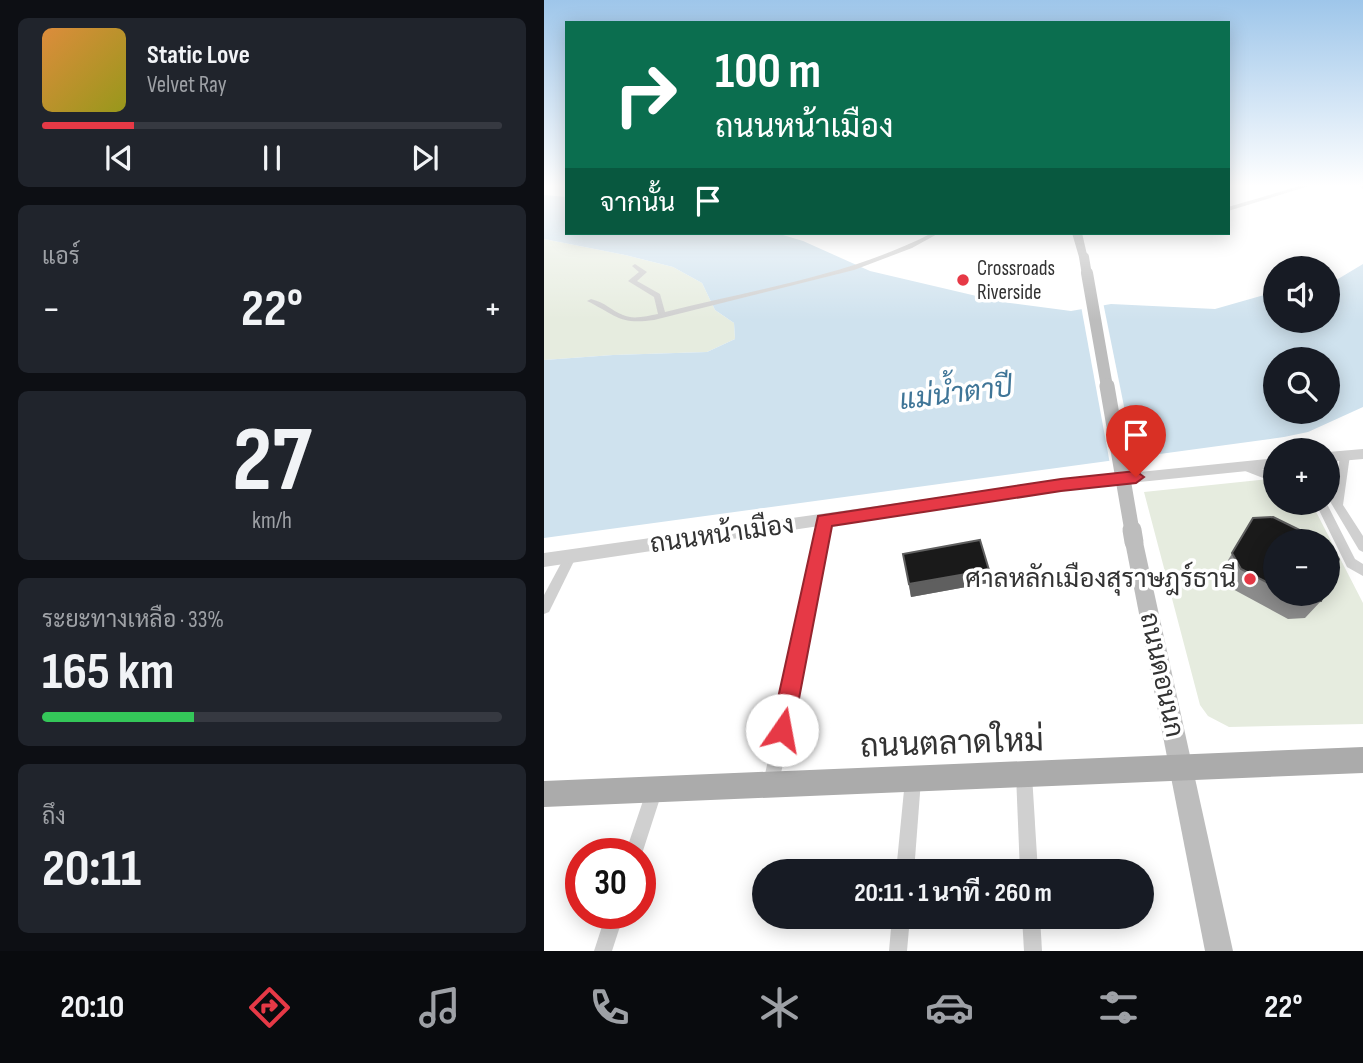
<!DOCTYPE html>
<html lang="th">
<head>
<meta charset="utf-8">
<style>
	body { margin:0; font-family:"Sofia Sans Condensed",Sarabun,sans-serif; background:#20242c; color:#f1f3f6; height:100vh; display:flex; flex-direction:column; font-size:26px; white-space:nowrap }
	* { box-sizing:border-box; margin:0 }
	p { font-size:23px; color:#9ea1a6 }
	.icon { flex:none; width:38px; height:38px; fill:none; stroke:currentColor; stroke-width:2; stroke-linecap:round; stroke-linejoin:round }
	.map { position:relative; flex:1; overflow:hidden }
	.side { display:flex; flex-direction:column; gap:18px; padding:18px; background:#0d0f14; width:544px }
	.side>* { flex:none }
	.guide { position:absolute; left:21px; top:21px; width:665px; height:214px; border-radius:0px; box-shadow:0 4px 18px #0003; background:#0b6e4f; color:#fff; overflow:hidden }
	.controls { position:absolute; left:719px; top:256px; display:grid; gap:14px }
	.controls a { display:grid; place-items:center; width:77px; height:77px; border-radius:50%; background:#171b24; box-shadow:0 4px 18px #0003; font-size:35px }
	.speed { position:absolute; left:21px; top:838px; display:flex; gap:14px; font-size:35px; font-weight:700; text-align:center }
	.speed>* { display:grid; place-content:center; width:91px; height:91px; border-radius:50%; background:#171b24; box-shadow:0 4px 18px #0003; line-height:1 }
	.speed .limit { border:10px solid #d22; background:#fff; color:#111 }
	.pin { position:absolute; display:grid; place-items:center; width:60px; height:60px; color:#fff; margin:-72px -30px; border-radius:50% 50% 50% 0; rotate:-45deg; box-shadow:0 0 7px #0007 }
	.pin .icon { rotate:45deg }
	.me { position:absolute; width:77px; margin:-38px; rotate:12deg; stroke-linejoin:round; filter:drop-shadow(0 0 5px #0008) }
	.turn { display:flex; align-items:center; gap:24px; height:147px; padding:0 35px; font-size:32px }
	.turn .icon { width:91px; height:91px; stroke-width:2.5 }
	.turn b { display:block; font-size:49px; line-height:60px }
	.then { display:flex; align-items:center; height:66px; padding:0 35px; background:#0003; gap:14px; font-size:26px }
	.big { font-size:52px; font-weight:700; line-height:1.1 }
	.side .tile { flex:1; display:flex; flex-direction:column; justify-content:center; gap:10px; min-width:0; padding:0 24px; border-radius:10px; background:#20242c }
	.side .dial { align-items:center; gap:0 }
	.dial b { font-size:91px; line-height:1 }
	.song { display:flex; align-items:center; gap:21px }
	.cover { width:84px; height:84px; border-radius:10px; background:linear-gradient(135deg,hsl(30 70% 55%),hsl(60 70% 35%)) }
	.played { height:7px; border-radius:4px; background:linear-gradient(90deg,#e63946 20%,#363941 20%) }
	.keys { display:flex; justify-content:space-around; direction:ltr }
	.heat { display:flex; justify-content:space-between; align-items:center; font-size:38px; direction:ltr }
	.charge { height:10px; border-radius:5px; background:linear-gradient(90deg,#34c759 33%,#363941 0) }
	.trip { position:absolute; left:208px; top:859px; width:402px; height:70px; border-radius:35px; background:#171b24; box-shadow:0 4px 18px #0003; font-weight:700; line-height:70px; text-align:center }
	.tabs { display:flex; height:112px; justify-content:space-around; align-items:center; background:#090b0e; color:#9ea1a6 }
	.tabs .icon { width:49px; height:49px }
	.tabs .on { color:#e63946 }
	.tabs b { font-size:32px; color:#f1f3f6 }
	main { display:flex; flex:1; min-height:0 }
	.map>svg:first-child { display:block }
	.green { fill:#e6ecdf; fill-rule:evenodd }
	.water { fill:#cfe2ee; fill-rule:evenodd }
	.pier { fill:#fff }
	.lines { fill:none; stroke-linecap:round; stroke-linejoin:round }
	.minor { fill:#d0d0d0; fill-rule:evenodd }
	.tertiary { fill:#d0d0d0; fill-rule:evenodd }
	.secondary { fill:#bdbdbd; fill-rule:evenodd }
	.primary { fill:#ababab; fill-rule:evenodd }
	.secondary-bridge-far3 { stroke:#bdbdbd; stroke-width:10 }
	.secondary-bridge-far2 { stroke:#bdbdbd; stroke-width:12 }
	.secondary-bridge-far1 { stroke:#bdbdbd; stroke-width:15 }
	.secondary-bridge { stroke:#bdbdbd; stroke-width:19 }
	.wall { fill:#8c8c8c }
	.shaded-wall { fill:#5f5f5f }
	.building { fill:#1a1a1a; stroke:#5f5f5f; stroke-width:2 }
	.route { fill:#e63946; stroke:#96252e; stroke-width:2 }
	.poi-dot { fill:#e63946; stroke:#fff; stroke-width:2.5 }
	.labels { text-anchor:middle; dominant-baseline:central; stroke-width:7; stroke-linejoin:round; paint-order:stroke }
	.far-poi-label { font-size:21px; fill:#333; stroke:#fff; text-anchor:start }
	.street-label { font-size:26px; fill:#333; stroke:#fff }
	.poi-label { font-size:26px; fill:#333; stroke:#fff; text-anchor:end }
	.water-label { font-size:28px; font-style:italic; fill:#3f7597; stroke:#fff }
	.near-street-label { font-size:32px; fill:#333; stroke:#fff }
</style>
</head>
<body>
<main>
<section class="side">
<div class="tile">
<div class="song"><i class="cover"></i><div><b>Static Love</b><p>Velvet Ray</p></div></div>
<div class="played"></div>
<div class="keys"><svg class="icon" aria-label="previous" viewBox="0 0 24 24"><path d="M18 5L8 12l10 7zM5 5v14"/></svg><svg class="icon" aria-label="pause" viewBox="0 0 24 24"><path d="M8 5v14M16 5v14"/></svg><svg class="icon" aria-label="next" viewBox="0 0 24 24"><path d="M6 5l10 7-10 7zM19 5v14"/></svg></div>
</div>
<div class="tile"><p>แอร์</p>
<div class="heat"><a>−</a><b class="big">22°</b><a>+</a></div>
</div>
<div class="tile dial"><b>27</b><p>km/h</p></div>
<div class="tile"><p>ระยะทางเหลือ · 33%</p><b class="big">165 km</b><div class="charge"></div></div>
<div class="tile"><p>ถึง</p><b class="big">20:11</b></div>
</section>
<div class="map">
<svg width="819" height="951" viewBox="0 0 819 951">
	<rect width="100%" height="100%" fill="#fff"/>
	<!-- green -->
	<g class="green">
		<polygon points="0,239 81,255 129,267 158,283 171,310 190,323 191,339 163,352 69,355 0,360"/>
		<path d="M 725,479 L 731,482 L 732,502 L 767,502 L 819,603 L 819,724 L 685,727 L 664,716 L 656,705 L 600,492 ZM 732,541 L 784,541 L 784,593 L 732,593 Z"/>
	</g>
	<!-- water -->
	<path class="water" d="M 0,195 L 23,197 L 23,233 L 232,233 L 259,241 L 326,271 L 458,302 L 527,311 L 567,304 L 671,309 L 731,292 L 732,320 L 784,320 L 784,285 L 819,264 L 819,407 L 764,432 L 740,437 L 0,538 L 0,360 L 69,355 L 163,352 L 191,339 L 190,323 L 171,310 L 158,283 L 129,267 L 81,255 L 0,239 ZM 732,359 L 784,359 L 784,411 L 732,411 Z"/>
	<!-- pier -->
	<polygon class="pier" points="559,302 591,461 566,464 537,306"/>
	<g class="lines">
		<!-- minor -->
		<g class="minor">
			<polygon points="756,186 765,186 684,211 684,207"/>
			<polygon points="816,186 819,186 819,189"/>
			<path d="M 388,233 L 395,233 L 368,248 L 310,270 L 110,320 C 75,325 72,315 43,301 L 47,299 C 63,303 66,310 79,315 C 89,320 103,316 114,314 L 110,297 L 84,281 L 95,272 L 88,266 L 91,264 L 103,272 L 93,281 L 116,294 L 121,312 C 211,289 305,276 388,233 Z"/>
			<polygon points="527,233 557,233 554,235 530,235"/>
			<polygon points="801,451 806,455 799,505 819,536 819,552 815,550 784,498 784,485 788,486 791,491 796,455"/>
			<polygon points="700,462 732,475 732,483 696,469 695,466"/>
			<polygon points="771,502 782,502 811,559 819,564 819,576 803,567"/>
			<polygon points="280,517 284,518 286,521 235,784 233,790 227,792 221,790 219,784 274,521 276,518"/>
			<polygon points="26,552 30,554 32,557 5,612 0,614 0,595 22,554"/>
			<polygon points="480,767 486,769 488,775 494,872 476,872 472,775 474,769"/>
			<polygon points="369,772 375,774 377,780 370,872 352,872 361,780 363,774"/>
			<polygon points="110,784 116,786 118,792 96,860 96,854 81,854 102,792 104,786"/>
			<polygon points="62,914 80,914 68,951 50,951"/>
			<polygon points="348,917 366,917 363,951 345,951"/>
			<polygon points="478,917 496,917 498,951 480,951"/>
		</g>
		<!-- tertiary -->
		<g class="tertiary">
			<polygon points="819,449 819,459 784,462 784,452"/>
			<polygon points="732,458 732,468 517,490 0,567 0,553 517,480"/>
		</g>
		<!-- secondary -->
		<g class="secondary">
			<polygon points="528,233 538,233 544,259 535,257"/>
			<polygon points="590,535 596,537 599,542 689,951 661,951 581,542 584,537"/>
		</g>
		<!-- primary -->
		<polygon class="primary" points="819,747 819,773 0,807 0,781"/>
		<!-- secondary-bridge-far3 -->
		<polyline class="secondary-bridge-far3" points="540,257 543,275"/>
		<!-- secondary-bridge-far2 -->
		<polyline class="secondary-bridge-far2" points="543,273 563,387"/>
		<!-- secondary-bridge-far1 -->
		<polyline class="secondary-bridge-far1" points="563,386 588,531"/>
		<!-- secondary-bridge -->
		<polyline class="secondary-bridge" points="588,530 590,542"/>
	</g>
	<!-- wall -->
	<g class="wall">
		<polygon points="709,518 732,541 732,593 780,593 777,601 761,618 744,619 685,587 677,572"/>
		<polygon points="359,554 444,583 367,597"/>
	</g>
	<!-- shaded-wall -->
	<polygon class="shaded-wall" points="445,570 444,583 367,597 365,584"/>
	<!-- building -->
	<g class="building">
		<polygon points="729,517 778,541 732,541 732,587 697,569 688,553 709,518"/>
		<polygon points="436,540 445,570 365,584 359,554"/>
		<polygon points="784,544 786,545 795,559 784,585"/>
		<polygon points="743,593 780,593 777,601 759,602"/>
	</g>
	<!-- sky -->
	<linearGradient id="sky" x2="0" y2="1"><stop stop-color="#9ec6ea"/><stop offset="0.58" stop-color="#fff"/><stop offset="1" stop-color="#fff" stop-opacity="0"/></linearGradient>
	<rect width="819" height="320" fill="url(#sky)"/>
	<!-- route -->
	<polygon class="route" points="592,471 600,477 592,483 517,491 288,526 249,730 246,738 238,741 230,738 227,730 274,516 517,479"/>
	<!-- markers -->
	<g class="poi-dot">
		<circle cx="419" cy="280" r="7"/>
		<circle cx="706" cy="579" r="7"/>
	</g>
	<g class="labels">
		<!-- far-poi labels -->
		<g class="far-poi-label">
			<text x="433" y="268">Crossroads<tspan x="433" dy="24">Riverside</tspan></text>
		</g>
		<!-- street labels -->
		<g class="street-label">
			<text transform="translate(178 535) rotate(-8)">ถนนหน้าเมือง</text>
			<text transform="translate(617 675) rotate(78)">ถนนดอนนก</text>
		</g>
		<!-- poi labels -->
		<g class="poi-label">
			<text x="692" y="579">ศาลหลักเมืองสุราษฎร์ธานี</text>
		</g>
		<!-- water labels -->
		<g class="water-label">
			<text transform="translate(412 394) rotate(-7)">แม่น้ำตาปี</text>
		</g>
		<!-- near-street labels -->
		<g class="near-street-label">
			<text transform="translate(408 744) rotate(-2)">ถนนตลาดใหม่</text>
		</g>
	</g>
</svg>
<div class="controls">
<a><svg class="icon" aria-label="sound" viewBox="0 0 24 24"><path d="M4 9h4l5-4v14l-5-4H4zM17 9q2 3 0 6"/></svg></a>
<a><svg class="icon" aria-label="search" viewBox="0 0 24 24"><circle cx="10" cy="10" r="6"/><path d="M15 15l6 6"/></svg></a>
<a>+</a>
<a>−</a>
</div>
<div class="speed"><div class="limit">30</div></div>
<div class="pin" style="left:592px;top:477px;background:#d93025"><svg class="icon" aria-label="arrive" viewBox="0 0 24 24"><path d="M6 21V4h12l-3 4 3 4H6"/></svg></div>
<svg class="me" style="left:238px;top:730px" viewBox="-20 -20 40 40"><circle r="19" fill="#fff"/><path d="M0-13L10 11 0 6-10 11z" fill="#e63946"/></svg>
<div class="trip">20:11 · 1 นาที · 260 m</div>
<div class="guide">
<div class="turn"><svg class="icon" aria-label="right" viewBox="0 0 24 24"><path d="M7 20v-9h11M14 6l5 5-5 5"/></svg><div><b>100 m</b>ถนนหน้าเมือง</div></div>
<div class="then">จากนั้น<svg class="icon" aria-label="arrive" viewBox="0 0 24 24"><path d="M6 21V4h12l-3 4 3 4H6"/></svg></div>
</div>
</div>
</main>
<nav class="tabs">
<b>20:10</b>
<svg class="icon on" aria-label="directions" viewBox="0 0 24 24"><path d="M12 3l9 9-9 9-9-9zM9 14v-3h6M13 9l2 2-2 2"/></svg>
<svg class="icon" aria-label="music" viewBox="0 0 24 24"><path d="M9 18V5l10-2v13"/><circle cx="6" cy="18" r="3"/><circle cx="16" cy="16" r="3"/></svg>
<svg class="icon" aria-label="phone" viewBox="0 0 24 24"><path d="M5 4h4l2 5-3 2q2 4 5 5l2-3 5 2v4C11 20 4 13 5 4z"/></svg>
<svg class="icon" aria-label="climate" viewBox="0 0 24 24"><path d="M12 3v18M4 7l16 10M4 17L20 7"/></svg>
<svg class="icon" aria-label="car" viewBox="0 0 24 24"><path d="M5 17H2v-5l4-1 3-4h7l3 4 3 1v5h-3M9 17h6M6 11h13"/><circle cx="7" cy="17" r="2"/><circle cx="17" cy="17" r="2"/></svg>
<svg class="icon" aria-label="filters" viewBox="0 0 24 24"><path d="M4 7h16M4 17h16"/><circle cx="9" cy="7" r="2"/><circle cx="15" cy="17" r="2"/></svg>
<b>22°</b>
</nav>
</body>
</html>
